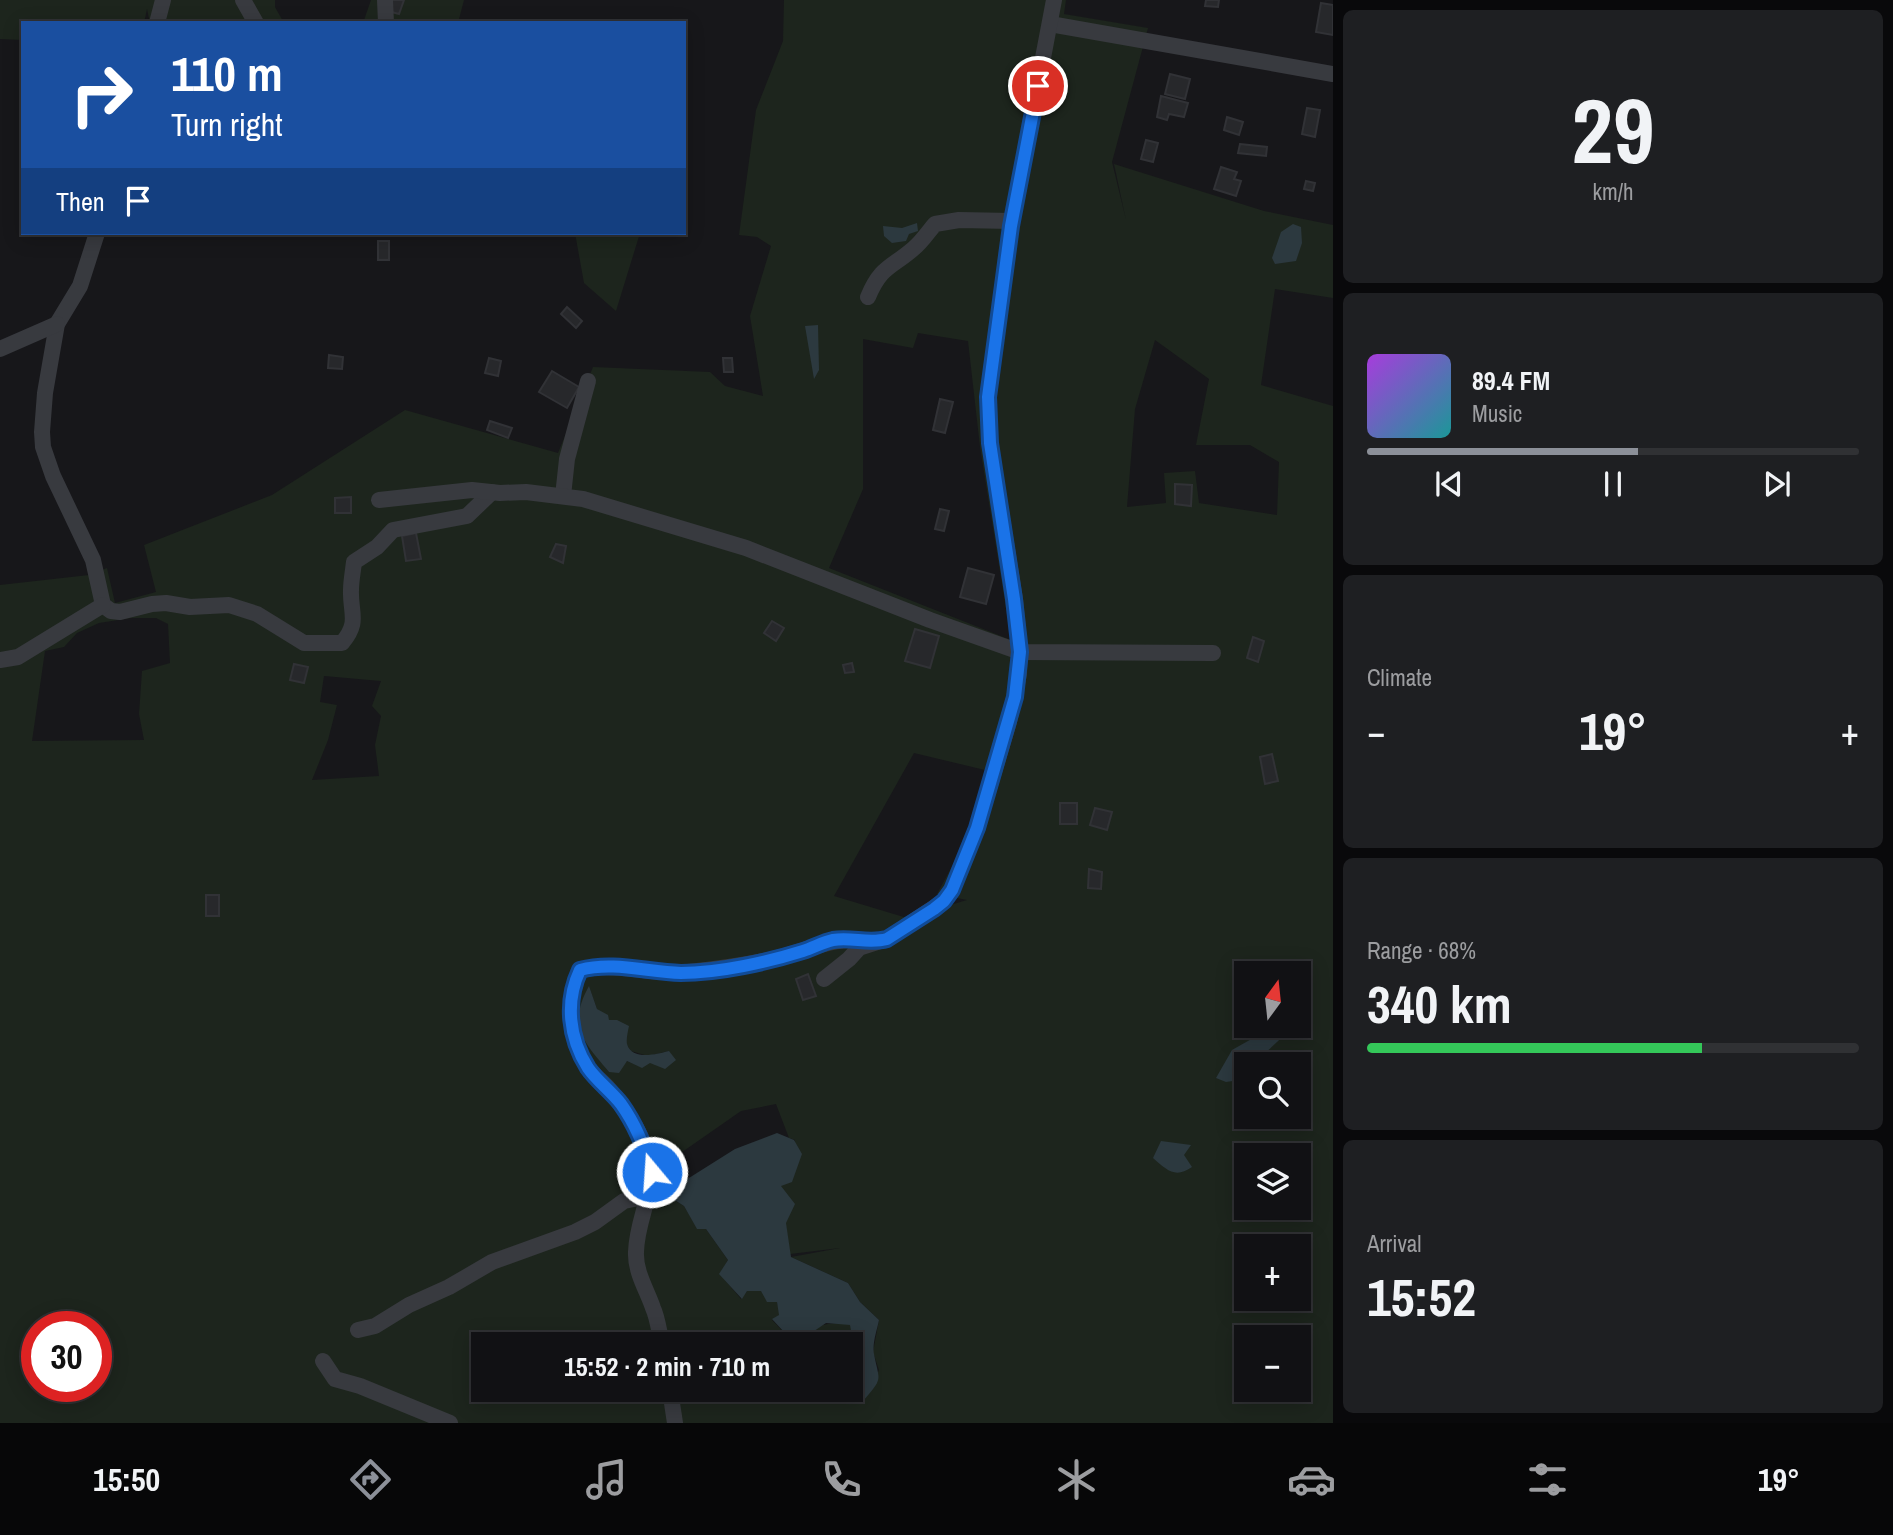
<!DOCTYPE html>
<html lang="en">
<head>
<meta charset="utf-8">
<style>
	body { margin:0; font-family:"Archivo Narrow",sans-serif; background:#1e1f22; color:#f1f3f6; height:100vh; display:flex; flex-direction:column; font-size:26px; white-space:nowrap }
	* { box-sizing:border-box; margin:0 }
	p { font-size:23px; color:#9c9da0 }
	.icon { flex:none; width:38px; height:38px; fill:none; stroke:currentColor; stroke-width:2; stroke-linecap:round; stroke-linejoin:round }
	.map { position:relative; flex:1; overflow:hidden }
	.drawer { display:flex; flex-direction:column; gap:10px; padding:10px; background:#09090b; width:560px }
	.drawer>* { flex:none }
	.banner { position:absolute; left:21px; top:21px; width:665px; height:214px; border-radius:0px; box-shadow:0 4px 18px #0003,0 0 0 2px #303134; background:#1a4fa0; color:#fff; overflow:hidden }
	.needle { width:46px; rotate:15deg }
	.controls { position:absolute; left:1234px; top:961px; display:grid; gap:14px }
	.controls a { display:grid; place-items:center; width:77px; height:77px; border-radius:0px; background:#111114; box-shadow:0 4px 18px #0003,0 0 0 2px #303134; font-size:35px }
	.speed { position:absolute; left:21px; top:1311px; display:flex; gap:14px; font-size:35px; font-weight:700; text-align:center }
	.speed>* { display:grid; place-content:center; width:91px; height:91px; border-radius:50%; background:#111114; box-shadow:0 4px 18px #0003,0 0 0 2px #303134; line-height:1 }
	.speed .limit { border:10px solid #d22; background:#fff; color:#111 }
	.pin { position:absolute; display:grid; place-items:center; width:60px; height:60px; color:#fff; margin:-30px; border:4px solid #fff; border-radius:50%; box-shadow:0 2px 7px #0007 }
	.me { position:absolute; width:77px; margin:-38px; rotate:342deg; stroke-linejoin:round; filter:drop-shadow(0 0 5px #0008) }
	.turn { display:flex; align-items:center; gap:24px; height:147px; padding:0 35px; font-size:32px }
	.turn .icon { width:91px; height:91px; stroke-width:2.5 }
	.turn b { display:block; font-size:49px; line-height:60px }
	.then { display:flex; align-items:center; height:66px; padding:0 35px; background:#0003; gap:14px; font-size:26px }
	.big { font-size:52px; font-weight:700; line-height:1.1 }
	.drawer .widget { flex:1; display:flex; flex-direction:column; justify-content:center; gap:10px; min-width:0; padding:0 24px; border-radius:10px; background:#1e1f22 }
	.drawer .dial { align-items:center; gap:0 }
	.dial b { font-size:91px; line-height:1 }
	.song { display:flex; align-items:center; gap:21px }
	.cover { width:84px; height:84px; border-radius:10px; background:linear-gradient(135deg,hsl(280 70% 55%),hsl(180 70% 35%)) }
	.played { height:7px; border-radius:4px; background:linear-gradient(90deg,#8c9099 55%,#303134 55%) }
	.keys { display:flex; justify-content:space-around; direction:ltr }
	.heat { display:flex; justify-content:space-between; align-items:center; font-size:38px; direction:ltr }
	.charge { height:10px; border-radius:5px; background:linear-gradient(90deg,#34c759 68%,#303134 0) }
	.trip { position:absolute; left:471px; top:1332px; width:392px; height:70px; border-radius:0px; background:#111114; box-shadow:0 4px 18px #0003,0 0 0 2px #303134; font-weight:700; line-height:70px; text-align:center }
	.tab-bar { display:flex; height:112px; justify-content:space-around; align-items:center; background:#070708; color:#9c9da0 }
	.tab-bar .icon { width:49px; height:49px }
	.tab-bar .selected { color:#8c9099 }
	.tab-bar b { font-size:32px; color:#f1f3f6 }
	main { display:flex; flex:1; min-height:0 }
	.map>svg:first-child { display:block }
	.green { fill:#1d251d; fill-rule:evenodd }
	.water { fill:#2c393f }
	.building { fill:#27282b; stroke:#313236; stroke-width:2 }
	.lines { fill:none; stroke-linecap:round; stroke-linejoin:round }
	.minor { stroke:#383a3f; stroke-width:16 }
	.route-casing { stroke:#114b97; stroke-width:18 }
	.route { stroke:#1a73e8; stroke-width:12 }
</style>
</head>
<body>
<main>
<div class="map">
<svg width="1333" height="1423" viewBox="0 0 1333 1423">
	<rect width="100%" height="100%" fill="#17171a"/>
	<!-- green -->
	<g class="green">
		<polygon points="0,0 275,0 275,7 284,23 150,23 147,9 144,23 23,23 23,40 0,39"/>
		<polygon points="371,0 464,0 458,23 363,23"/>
		<path d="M 784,0 L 1066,0 L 1064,14 L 1148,28 L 1112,162 L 1126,220 L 1114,164 L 1264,211 L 1333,225 L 1333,298 L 1275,289 L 1261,385 L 1333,406 L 1333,1423 L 0,1423 L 0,585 L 89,575 L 107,568 L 115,603 L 156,592 L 144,545 L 272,495 L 405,410 L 558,453 L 593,367 L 710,372 L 725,386 L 763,396 L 750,316 L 771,246 L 757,237 L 739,235 L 756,110 L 783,41 ZM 918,333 L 968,341 L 980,447 L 1011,640 L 829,568 L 863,489 L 863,339 L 913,348 ZM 1155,340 L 1209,379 L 1196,445 L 1250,445 L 1279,462 L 1277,515 L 1199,503 L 1195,471 L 1164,473 L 1166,503 L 1127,507 L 1135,409 ZM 131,618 L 156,618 L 168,624 L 170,663 L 142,671 L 139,714 L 144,740 L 32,741 L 45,651 L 64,647 L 77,633 L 99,623 ZM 324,676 L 381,681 L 372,706 L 381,716 L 375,745 L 379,776 L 312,780 L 328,740 L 337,705 L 320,702 ZM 914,753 L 985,770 L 969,835 L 937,894 L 967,900 L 907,918 L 834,896 ZM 1246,973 L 1298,973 L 1298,1026 L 1246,1026 ZM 589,987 L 597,1009 L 609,1020 L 631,1051 L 648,1056 L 669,1051 L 641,1067 L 627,1061 L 609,1072 L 578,1031 ZM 1246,1064 L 1298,1064 L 1298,1116 L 1246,1116 ZM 776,1104 L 789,1138 L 795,1140 L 780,1186 L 790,1254 L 840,1248 L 791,1257 L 848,1283 L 860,1302 L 879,1320 L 873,1352 L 879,1370 L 864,1400 L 856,1393 L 863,1353 L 851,1324 C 819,1322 821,1324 798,1344 L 850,1344 L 850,1390 L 483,1390 L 483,1344 L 795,1344 L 772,1320 L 780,1315 L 777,1302 L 761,1291 L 747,1291 L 741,1299 L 720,1274 L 728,1260 L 706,1229 L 697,1228 L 684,1206 L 670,1197 L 668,1184 L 660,1180 L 665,1164 L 741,1111 ZM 1246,1155 L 1298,1155 L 1298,1208 L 1246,1208 ZM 1246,1246 L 1298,1246 L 1298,1298 L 1246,1298 ZM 37,1326 L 96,1326 L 96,1386 L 37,1386 ZM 1246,1337 L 1298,1337 L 1298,1390 L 1246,1390 Z"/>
		<polygon points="575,233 640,233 616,311 584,283"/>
	</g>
	<!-- water -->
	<g class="water">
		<polygon points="917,223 918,231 909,234 906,241 892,243 884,236 883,226 902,228"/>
		<polygon points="1293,224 1301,227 1302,243 1296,261 1275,264 1272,258 1281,232"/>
		<polygon points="818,325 819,370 814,379 805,326"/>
		<path d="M 589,986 L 597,1009 L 608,1015 L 609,1020 L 617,1020 L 629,1026 C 628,1031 626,1039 627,1044 C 632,1061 657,1054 669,1051 L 676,1060 L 665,1069 L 650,1063 L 642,1068 L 627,1061 L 619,1073 L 609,1072 C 583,1041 567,1026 589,986 Z"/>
		<polygon points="1291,1029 1261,1057 1256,1064 1246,1064 1246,1079 1226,1082 1216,1078 1232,1050 1255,1037"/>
		<path d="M 777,1133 L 794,1140 L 802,1154 L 792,1182 L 781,1186 L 795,1204 L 786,1223 L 791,1257 L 848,1283 L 860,1302 L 879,1320 C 877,1330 872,1344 874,1354 C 879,1381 884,1377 864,1400 L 856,1393 L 851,1364 L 863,1352 L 853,1342 L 850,1325 L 826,1323 L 795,1344 L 772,1319 L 779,1315 L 777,1302 L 767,1302 L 761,1291 L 747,1291 L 742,1299 L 719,1274 L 728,1260 L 706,1229 L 697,1229 L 684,1206 L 670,1197 L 668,1185 L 681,1183 L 735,1149 Z"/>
		<path d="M 1161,1141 L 1191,1145 L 1184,1155 L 1192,1167 C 1175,1179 1167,1170 1153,1158 Z"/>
	</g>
	<!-- building -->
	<g class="building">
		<polygon points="391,0 404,0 399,14 388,11"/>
		<polygon points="1206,0 1219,0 1218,7 1205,6"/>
		<polygon points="1321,3 1333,5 1333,35 1316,32"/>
		<polygon points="1170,74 1190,79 1185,99 1165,94"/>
		<polygon points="1161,96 1188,103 1184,117 1169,114 1167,120 1157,117"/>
		<polygon points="1307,108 1320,110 1315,137 1302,134"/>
		<polygon points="1227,117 1243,122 1239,135 1224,130"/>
		<polygon points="1146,140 1158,143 1153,162 1141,159"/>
		<polygon points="1240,144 1267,147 1266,156 1238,153"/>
		<polygon points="1221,167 1237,172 1234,179 1241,181 1236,196 1214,189"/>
		<polygon points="1306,181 1315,183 1313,191 1304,189"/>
		<rect x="378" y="241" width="11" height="19"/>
		<polygon points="567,307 582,321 576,328 561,314"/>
		<polygon points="329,355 343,357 342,369 328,368"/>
		<polygon points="489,358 501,361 498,376 485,373"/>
		<polygon points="723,358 732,358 733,372 724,372"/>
		<polygon points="552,371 579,387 567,408 539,392"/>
		<polygon points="940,399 953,402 945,433 933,430"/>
		<polygon points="490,421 512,428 508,438 487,430"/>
		<polygon points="1175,484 1192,485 1191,506 1175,504"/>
		<polygon points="351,497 351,513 335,513 335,498"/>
		<polygon points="940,509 949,511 944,531 935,529"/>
		<polygon points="416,533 421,559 406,561 402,536"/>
		<polygon points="556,544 566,546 563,563 550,557"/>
		<polygon points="968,568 994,575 986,604 960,597"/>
		<polygon points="772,621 784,628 776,641 764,633"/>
		<polygon points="915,629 939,636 930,668 905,661"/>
		<polygon points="1253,637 1264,641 1258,662 1247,658"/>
		<polygon points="852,663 854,672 845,673 843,665"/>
		<polygon points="294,664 308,667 304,683 290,680"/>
		<polygon points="1272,754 1278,781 1265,784 1260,757"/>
		<rect x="1060" y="803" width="17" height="21"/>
		<polygon points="1095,808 1112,812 1107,830 1090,825"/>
		<polygon points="1089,869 1102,872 1101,889 1088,888"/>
		<rect x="206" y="895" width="13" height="21"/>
		<polygon points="808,974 816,996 803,1000 796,979"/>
	</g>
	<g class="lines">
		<!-- minor -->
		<g class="minor">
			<polyline points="243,0 256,23"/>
			<polyline points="385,0 386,23"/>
			<polyline points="157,23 163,0"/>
			<polyline points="1050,24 1333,74"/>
			<path d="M 97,233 L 80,286 L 57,324 L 45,393 L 42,432 L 43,447 L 53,476 L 93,560 L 103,605 L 111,611 L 120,612 L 152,604 L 166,603 L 190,607 L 229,605 L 257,614 L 304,643 L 342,643 C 360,622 350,613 351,590 C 351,581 353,571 354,562 L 377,547 L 393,530 L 467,516 L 492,492"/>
			<path d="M 868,297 C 881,266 891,268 913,249 C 922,242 928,232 935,224 L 959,220 L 1012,221"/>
			<polyline points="0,349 57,324"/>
			<polyline points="563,496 567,459 588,381"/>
			<polyline points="379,500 472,490 500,493 526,492 583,499 746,548 930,620 1020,652 1213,653"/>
			<polyline points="0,660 18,657 103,605"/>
			<polyline points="824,979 849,959 859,948 887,939 944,901 952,889 977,828 1009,722 1019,674 1020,652 1015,599 990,443 988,397 1011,226 1054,0"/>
			<polyline points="358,1330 375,1326 409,1305 449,1287 492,1262 575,1232 595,1222 624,1201 649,1196"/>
			<path d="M 662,1344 C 659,1332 658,1319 653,1308 C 647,1290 635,1272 636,1252 C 637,1212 662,1185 644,1143 C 635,1124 623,1105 609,1089 C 604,1083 596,1077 591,1071 C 568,1043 566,1001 580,970 C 616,961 652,976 688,972 C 716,969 745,965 773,959 C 810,950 835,935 873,941"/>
			<polyline points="323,1361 335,1379 360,1386 450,1423"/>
			<polyline points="670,1390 675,1423"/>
		</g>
	</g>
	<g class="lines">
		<defs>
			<path id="route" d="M 652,1172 C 645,1147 636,1125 621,1104 C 611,1091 597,1081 588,1068 C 569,1038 565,1002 580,970 C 613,961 647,972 681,973 C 719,973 768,962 803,951 C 813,948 823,942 833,940 C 852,937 869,944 887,939 L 934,909 L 944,901 L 952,890 L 977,828 L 1015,697 L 1020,652 L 1014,599 L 990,443 L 988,397 L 1011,226 L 1038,86"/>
		</defs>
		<!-- route casing -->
		<use href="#route" class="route-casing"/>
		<!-- route -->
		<use href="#route" class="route"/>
	</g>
</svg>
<div class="controls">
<a><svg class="needle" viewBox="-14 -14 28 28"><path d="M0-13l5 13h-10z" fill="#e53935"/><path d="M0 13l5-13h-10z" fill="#9c9da0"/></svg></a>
<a><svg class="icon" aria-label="search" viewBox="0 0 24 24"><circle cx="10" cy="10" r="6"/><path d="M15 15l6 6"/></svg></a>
<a><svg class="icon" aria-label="layers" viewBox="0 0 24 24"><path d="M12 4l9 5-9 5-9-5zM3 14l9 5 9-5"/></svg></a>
<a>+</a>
<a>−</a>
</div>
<div class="speed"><div class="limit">30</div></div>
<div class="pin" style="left:1038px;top:86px;background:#d93025"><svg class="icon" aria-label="arrive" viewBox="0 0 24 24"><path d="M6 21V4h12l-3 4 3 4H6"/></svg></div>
<svg class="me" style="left:652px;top:1172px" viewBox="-20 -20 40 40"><circle r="17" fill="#1a73e8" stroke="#fff" stroke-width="3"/><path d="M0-11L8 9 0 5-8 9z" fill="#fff"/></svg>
<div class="trip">15:52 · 2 min · 710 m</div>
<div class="banner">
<div class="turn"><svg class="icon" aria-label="right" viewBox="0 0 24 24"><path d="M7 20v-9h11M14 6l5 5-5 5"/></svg><div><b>110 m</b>Turn right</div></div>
<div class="then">Then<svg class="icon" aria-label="arrive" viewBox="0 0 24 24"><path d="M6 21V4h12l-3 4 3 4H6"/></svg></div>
</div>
</div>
<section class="drawer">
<div class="widget dial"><b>29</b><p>km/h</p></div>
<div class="widget">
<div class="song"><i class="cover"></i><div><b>89.4 FM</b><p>Music</p></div></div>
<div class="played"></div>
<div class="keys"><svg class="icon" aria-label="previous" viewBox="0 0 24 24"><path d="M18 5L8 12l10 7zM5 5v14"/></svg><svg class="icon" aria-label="pause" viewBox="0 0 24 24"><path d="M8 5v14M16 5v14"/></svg><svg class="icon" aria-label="next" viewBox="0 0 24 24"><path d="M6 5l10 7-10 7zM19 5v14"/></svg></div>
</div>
<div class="widget"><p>Climate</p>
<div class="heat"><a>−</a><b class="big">19°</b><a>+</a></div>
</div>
<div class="widget"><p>Range · 68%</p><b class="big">340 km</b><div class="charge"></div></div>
<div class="widget"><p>Arrival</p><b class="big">15:52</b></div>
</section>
</main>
<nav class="tab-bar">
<b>15:50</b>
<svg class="icon selected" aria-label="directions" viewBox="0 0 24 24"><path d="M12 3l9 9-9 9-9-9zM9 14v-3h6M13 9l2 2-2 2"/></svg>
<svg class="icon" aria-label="music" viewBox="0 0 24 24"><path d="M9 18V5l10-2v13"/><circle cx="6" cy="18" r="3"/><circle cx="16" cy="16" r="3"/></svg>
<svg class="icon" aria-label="phone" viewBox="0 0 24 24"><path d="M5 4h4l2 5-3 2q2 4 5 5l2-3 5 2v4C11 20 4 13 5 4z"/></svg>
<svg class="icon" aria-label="climate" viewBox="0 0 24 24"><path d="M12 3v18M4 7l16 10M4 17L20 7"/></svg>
<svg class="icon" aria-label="car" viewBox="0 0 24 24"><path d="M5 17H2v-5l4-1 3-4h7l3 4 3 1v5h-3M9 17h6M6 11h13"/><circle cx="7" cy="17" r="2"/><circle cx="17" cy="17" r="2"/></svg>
<svg class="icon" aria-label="filters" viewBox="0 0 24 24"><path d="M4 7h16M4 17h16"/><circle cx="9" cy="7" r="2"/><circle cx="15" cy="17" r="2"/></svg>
<b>19°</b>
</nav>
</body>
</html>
